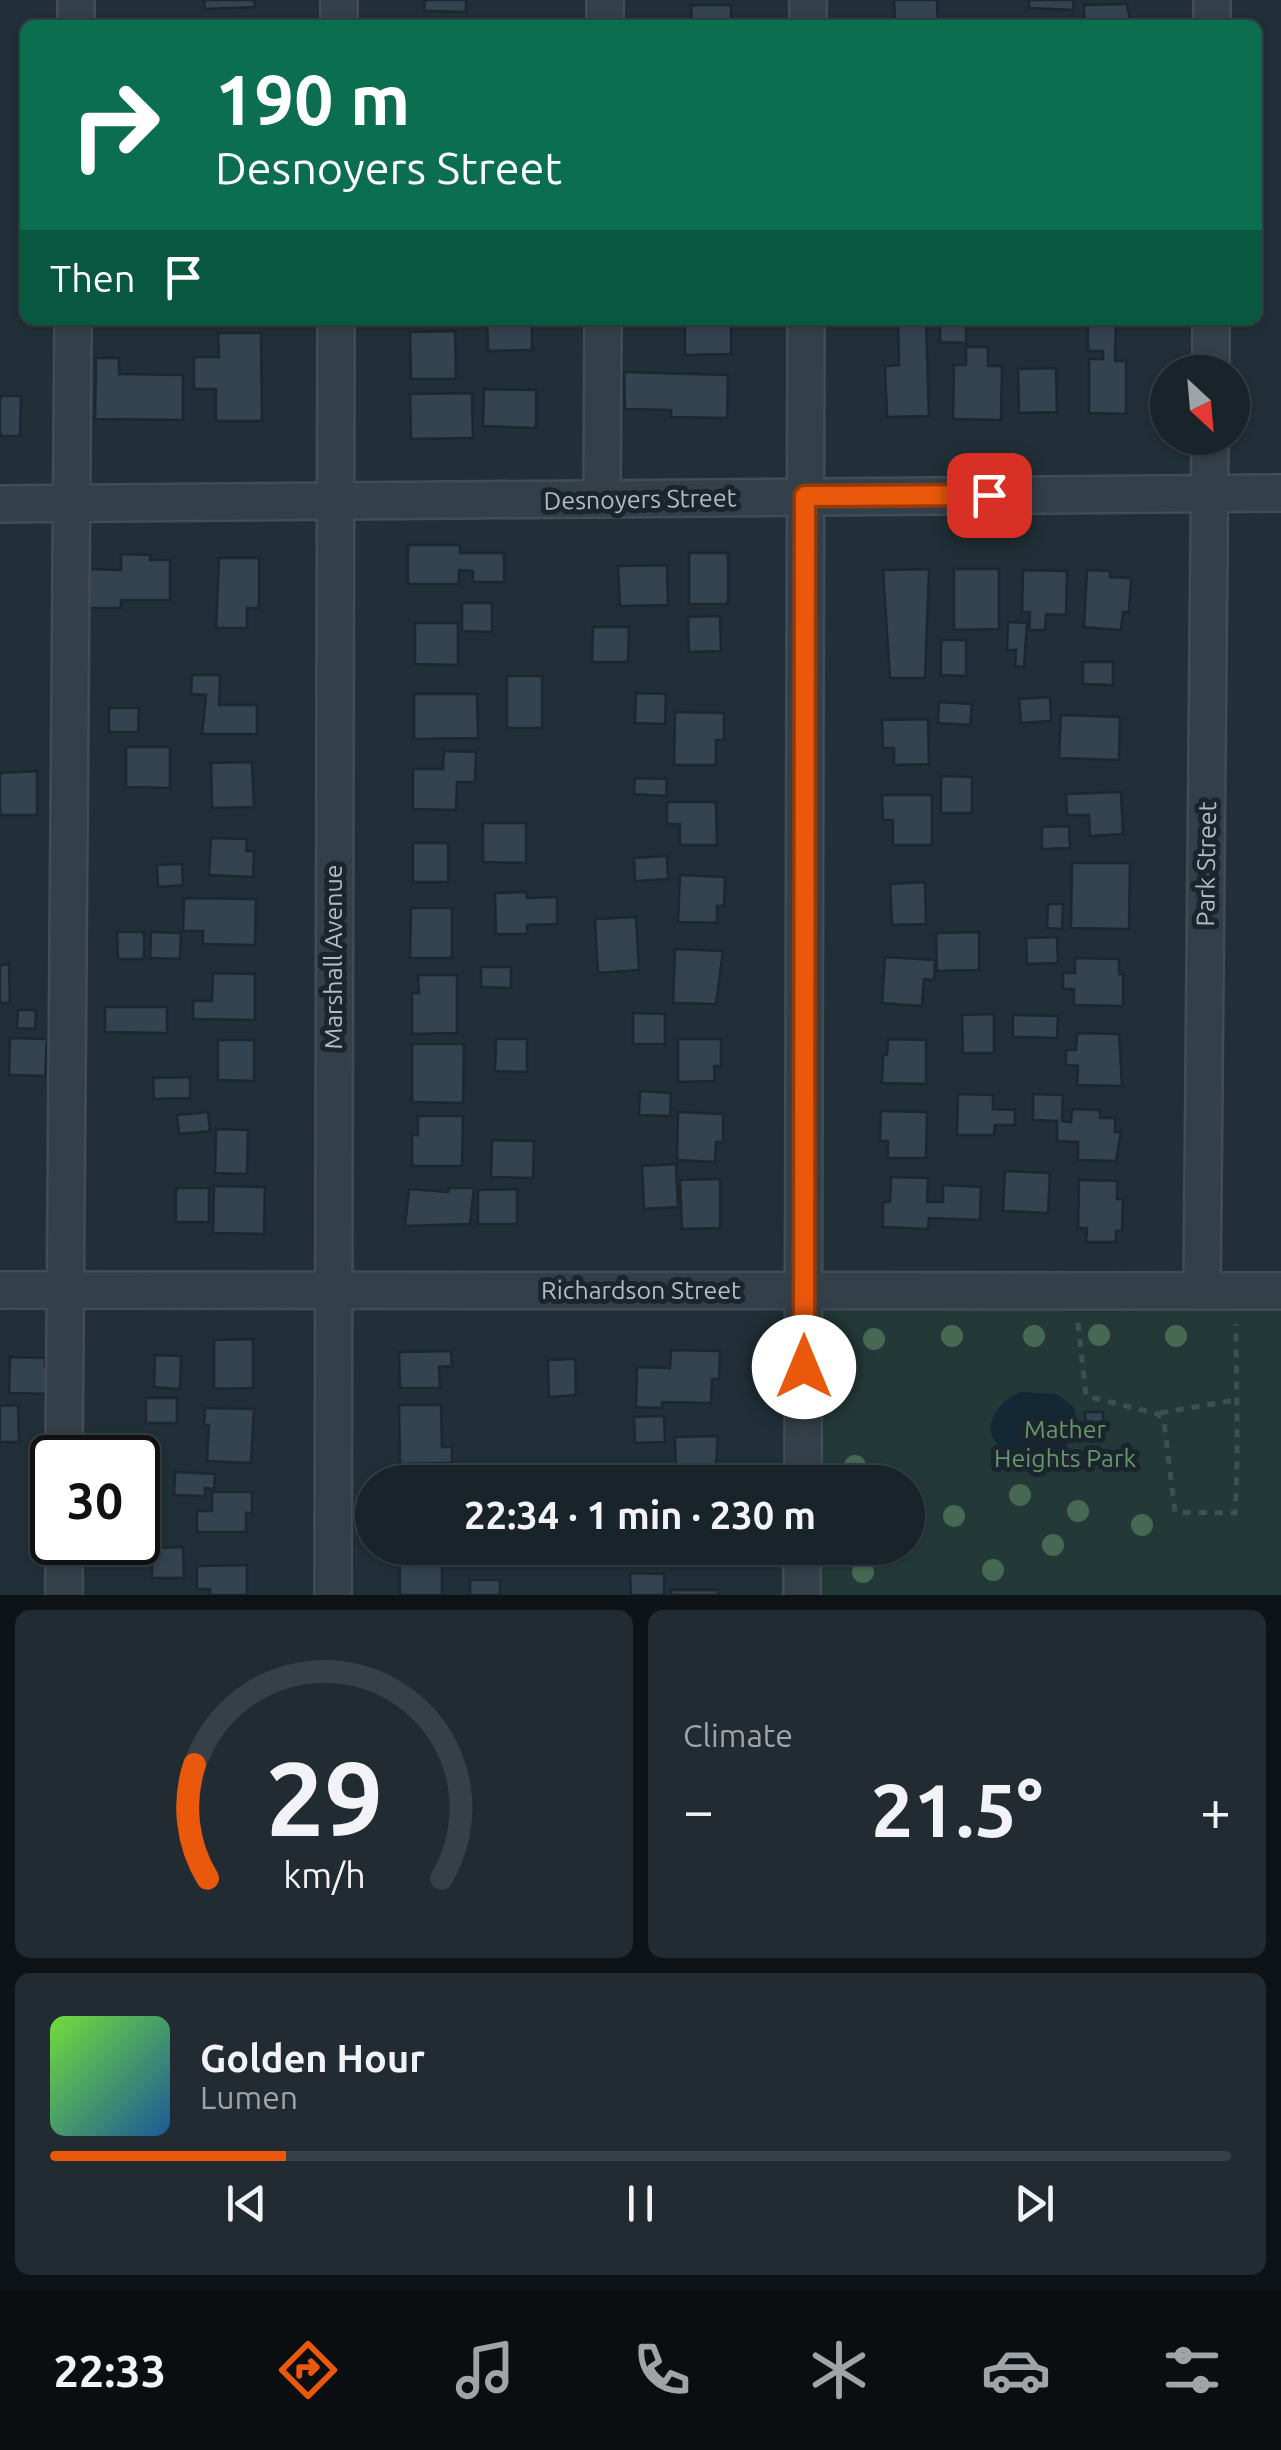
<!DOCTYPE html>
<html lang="en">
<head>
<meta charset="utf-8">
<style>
	body { margin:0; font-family:Ubuntu,sans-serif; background:#222b32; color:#f1f3f6; height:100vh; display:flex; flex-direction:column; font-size:38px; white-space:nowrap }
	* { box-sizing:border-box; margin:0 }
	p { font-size:32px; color:#9fa4a8 }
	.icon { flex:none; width:55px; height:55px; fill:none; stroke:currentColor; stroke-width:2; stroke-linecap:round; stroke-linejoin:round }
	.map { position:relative; height:1595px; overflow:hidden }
	.drawer { display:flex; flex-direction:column; gap:15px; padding:15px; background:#0e1317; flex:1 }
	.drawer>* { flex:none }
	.top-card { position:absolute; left:20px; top:20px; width:1242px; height:305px; border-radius:15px; box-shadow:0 2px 8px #0004,0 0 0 2px #374047; background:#0b6e4f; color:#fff; overflow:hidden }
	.needle { width:65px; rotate:154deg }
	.tools { position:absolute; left:1150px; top:355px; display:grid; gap:20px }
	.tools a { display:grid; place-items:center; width:100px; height:100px; border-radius:50%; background:#19232a; box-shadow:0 2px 8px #0004,0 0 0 2px #374047; font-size:50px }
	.speed { position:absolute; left:30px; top:1435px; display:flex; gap:20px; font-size:50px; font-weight:700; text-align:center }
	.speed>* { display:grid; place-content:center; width:130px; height:130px; border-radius:50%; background:#19232a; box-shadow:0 2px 8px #0004,0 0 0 2px #374047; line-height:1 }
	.speed .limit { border:5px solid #111; border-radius:15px; background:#fff; color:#111 }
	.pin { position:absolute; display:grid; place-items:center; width:85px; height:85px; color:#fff; margin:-42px; border-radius:20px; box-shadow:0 5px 15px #0006 }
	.me { position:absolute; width:110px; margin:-55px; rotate:0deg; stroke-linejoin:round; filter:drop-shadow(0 0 8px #0008) }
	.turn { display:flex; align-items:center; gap:35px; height:210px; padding:0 30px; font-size:45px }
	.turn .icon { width:130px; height:130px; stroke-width:2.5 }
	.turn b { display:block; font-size:70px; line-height:85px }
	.then { display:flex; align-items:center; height:95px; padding:0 30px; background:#0003; gap:20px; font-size:38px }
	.big { font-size:75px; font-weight:700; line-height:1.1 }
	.drawer .card { flex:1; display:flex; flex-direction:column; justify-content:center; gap:15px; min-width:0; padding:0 35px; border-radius:15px; background:#222b32 }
	.drawer .dial { align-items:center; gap:0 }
	.dial svg { height:260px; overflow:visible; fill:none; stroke:#374047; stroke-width:7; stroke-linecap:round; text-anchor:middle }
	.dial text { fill:#f1f3f6; stroke:none }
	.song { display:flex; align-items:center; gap:30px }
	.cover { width:120px; height:120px; border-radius:15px; background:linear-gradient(135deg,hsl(100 70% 55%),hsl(210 70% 35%)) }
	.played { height:10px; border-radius:5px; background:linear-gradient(90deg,#ea580c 20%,#374047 20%) }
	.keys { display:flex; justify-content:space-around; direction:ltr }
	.heat { display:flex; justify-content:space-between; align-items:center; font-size:55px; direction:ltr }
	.drawer .tiles { flex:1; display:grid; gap:15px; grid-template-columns:1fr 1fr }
	.card:last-child { grid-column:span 2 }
	.trip { position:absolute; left:355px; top:1465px; width:570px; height:100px; border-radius:50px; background:#19232a; box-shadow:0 2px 8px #0004,0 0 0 2px #374047; font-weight:700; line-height:100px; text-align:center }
	.tabs { display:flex; height:160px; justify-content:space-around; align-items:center; background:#0a0e11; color:#9fa4a8 }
	.tabs .icon { width:70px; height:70px }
	.tabs .selected { color:#ea580c }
	.tabs b { font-size:45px; color:#f1f3f6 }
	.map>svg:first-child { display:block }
	.green { fill:#233938 }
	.water { fill:#142735 }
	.building { fill:#33434f; stroke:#1c272f; stroke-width:2.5 }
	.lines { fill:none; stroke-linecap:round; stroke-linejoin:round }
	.minor-casing { stroke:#414c55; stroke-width:40 }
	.path { stroke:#3b5250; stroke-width:5; stroke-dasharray:8 8; stroke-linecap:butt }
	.minor { stroke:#344049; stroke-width:35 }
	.tree { fill:#476853 }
	.route-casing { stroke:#983908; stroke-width:25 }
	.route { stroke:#ea580c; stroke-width:18 }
	.labels { text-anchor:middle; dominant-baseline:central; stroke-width:10; stroke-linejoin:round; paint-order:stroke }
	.street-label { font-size:25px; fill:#afbbc5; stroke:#1a252d }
	.park-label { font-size:25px; fill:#669669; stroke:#1a252d }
</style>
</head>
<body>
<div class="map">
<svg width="1281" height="1595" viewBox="0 0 1281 1595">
	<rect width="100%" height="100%" fill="#212f38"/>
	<!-- green -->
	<polygon class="green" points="805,1290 1281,1291 1281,1595 802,1595 802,1548 908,1548 908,1482 803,1482"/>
	<!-- water -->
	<path class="water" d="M 1021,1392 L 1056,1394 L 1074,1407 C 1085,1452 1040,1468 1007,1451 C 975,1435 996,1401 1021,1392 Z"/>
	<!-- building -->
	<g class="building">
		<polygon points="204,0 254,0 255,7 205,9"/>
		<polygon points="425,0 466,0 466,12 424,11"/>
		<polygon points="894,0 937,0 938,25 895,25"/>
		<polygon points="1029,0 1074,0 1073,10 1029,8"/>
		<polygon points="1127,4 1131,25 1084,25 1084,5"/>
		<polygon points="691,5 731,5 731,25 692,25"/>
		<polygon points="487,320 532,320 532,350 488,351"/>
		<polygon points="685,320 731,320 731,354 685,355"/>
		<polygon points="898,320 926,320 929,416 887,417 885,366 899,365"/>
		<polygon points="940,320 966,320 966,343 940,342"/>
		<polygon points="1088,320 1116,320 1115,361 1126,361 1126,414 1089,413 1089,359 1103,359 1103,351 1088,351"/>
		<polygon points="455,331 456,379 411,379 410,332"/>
		<polygon points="218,333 261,333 262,421 216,421 216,389 194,389 194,357 219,357"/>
		<polygon points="966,347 988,347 988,366 1002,366 1001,420 953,419 954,365 966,365"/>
		<polygon points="96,358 119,358 119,374 183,375 183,420 95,419"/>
		<polygon points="1056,368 1057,412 1019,413 1018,369"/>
		<polygon points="624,372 728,375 727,418 671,417 671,410 625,409"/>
		<polygon points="484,389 536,390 536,428 483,426"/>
		<polygon points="472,393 473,438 411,439 410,394"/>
		<polygon points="0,396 21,396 20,436 0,436"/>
		<polygon points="408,545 460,545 460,553 504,553 504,582 473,582 473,571 459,570 459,584 408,584"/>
		<rect x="689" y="553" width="39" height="51"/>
		<polygon points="121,554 151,555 150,560 170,560 170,600 121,600 121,608 89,608 89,569 121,570"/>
		<polygon points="219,558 259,558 259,608 247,608 247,628 216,628"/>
		<polygon points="667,565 668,605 620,606 618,566"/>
		<polygon points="929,569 925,678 890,678 883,570"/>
		<polygon points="954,569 999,569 999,629 954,630"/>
		<polygon points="1023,570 1067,571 1066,615 1046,614 1045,630 1029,630 1030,612 1022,612"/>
		<polygon points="1087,570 1110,571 1110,577 1131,578 1129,612 1123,612 1121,630 1084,627"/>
		<polygon points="462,603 492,603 492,632 462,631"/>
		<polygon points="720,616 721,651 689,652 688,617"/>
		<polygon points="1008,622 1027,623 1024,667 1015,666 1016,650 1007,650"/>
		<polygon points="415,623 458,623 458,665 415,664"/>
		<polygon points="593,627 629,627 628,662 592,662"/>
		<polygon points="941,640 966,640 966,676 941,675"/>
		<polygon points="1083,662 1113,662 1113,685 1083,684"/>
		<polygon points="192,675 220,675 219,705 257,705 257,734 202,734 206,695 191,694"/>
		<rect x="507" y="676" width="35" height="52"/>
		<polygon points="636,693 666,694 665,724 635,723"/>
		<polygon points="414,694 477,694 478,738 414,739"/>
		<polygon points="1050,697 1051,721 1021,723 1019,699"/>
		<polygon points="939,702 972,704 970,725 938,723"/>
		<polygon points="109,708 139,708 138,732 109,732"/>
		<polygon points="675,712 724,713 724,740 716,740 716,765 674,765"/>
		<polygon points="1061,715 1120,717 1119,760 1059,758"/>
		<polygon points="928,719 929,764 894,765 894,748 883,748 882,720"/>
		<polygon points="126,747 170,747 170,788 126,787"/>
		<polygon points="444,751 476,752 475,782 457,782 456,810 413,809 413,769 443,769"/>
		<polygon points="252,762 254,807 212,808 211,763"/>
		<polygon points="37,771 37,815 0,815 0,773"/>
		<polygon points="941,776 972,777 972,813 941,813"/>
		<polygon points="635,778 667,779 666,796 634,794"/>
		<polygon points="1121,792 1123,834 1090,836 1089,815 1067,815 1066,794"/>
		<polygon points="882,795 932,795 932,845 893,845 893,820 883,820"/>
		<polygon points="667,802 716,802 717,845 680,845 680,824 667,824"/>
		<polygon points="483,823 526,823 526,863 483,862"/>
		<polygon points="1069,826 1070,848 1042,849 1042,827"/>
		<polygon points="211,838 247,839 246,851 254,851 253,877 209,875"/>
		<rect x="413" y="843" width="35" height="39"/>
		<polygon points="667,856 668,879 635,881 634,858"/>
		<polygon points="1072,863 1130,863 1129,929 1071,928"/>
		<polygon points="182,864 183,885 158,887 157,865"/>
		<polygon points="680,875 725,877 724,906 717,906 717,923 678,922"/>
		<polygon points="925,882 926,924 892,925 890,884"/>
		<polygon points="526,892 527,898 557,897 557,924 527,925 527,934 496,934 495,893"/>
		<polygon points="184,898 256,899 255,945 203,944 203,931 183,931"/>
		<polygon points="1048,904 1063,904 1062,929 1047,928"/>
		<polygon points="411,908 452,908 452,958 410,958"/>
		<polygon points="636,917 639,970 598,973 595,919"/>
		<polygon points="117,932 144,932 144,959 118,959"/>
		<polygon points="151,932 181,933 180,959 150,958"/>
		<polygon points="979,932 979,970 937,971 936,933"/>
		<polygon points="1057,937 1058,963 1027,964 1026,938"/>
		<polygon points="675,949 723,951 716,1004 673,1003"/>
		<polygon points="885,957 935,960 934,980 924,979 922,1006 882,1003"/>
		<polygon points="1075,958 1119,959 1119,974 1123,974 1123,1006 1074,1005 1074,989 1063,989 1063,973 1075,973"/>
		<polygon points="9,964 10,1003 0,1003 0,965"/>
		<polygon points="481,967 511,967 511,988 481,987"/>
		<polygon points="213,973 255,974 255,1020 193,1019 193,1001 212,1001"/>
		<polygon points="418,975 457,975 457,1033 412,1034 412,993 419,993"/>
		<polygon points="105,1007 167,1007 167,1033 105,1032"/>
		<polygon points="18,1010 36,1010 35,1029 17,1028"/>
		<polygon points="633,1013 665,1014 665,1044 633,1044"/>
		<polygon points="994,1014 994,1053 963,1053 962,1015"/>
		<polygon points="1013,1015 1058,1016 1057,1038 1013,1037"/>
		<polygon points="1077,1033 1119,1034 1122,1086 1077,1085 1078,1066 1066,1065 1066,1050 1076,1050"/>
		<polygon points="10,1038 47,1039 45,1076 9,1075"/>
		<polygon points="496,1039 527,1039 527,1072 495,1071"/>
		<polygon points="678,1039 721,1039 721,1066 714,1066 715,1081 678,1082"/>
		<polygon points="888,1039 926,1040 926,1084 882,1083 883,1055 887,1055"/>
		<polygon points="218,1040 254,1040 254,1081 218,1080"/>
		<polygon points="412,1044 464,1044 463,1103 412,1102"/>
		<polygon points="190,1077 190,1098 154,1099 153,1078"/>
		<polygon points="640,1091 671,1093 670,1116 639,1115"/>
		<polygon points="958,1094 993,1095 993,1109 1015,1110 1015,1125 995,1125 994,1135 957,1135"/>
		<polygon points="1033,1094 1063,1095 1062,1121 1071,1122 1072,1109 1100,1110 1100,1118 1115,1118 1115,1132 1121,1132 1116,1161 1078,1160 1078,1142 1057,1141 1057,1121 1033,1120"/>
		<polygon points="881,1111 927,1112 926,1158 888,1158 888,1141 880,1141"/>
		<polygon points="208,1112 210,1131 179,1134 177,1115"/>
		<polygon points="678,1112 723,1114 723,1142 716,1142 715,1162 677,1160"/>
		<polygon points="418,1116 463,1116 462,1166 412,1166 412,1135 418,1135"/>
		<polygon points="216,1129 248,1130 247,1174 215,1173"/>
		<polygon points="492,1140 534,1141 533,1178 491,1177"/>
		<polygon points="676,1164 678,1207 644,1209 642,1166"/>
		<polygon points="1005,1171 1050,1173 1048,1213 1003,1211"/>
		<polygon points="891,1177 928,1178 927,1202 943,1202 943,1185 981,1187 980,1220 929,1218 928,1229 883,1227 883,1202 890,1202"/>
		<polygon points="720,1179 720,1228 682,1229 680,1180"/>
		<polygon points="1079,1180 1117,1181 1117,1199 1123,1199 1122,1231 1116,1231 1116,1242 1086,1242 1087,1228 1078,1228"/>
		<polygon points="214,1186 265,1187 264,1234 213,1233"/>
		<rect x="176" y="1188" width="33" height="34"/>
		<polygon points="448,1188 474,1188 470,1224 405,1226 409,1189 448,1192"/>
		<polygon points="517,1189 517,1224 478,1224 478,1190"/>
		<polygon points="253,1339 253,1388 214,1389 214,1340"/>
		<polygon points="671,1350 720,1351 719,1379 712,1379 711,1403 662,1402 662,1408 636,1407 637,1367 670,1368"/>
		<polygon points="451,1351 452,1366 439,1367 440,1388 400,1388 399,1352"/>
		<polygon points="155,1355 181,1356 180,1389 154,1387"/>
		<polygon points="10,1357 45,1358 45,1367 49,1367 49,1394 9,1393"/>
		<polygon points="575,1359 576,1395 549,1397 548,1360"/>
		<rect x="146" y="1398" width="31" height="25"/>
		<polygon points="18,1405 19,1442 0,1442 0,1406"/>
		<polygon points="399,1405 441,1405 442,1447 452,1447 452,1463 400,1464"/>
		<polygon points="205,1408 254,1409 251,1463 207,1461 209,1425 204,1425"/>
		<polygon points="1085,1412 1103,1412 1103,1434 1086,1434"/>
		<polygon points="664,1416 665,1442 635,1443 634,1417"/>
		<polygon points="718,1436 715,1482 676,1482 675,1437"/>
		<polygon points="175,1472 215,1474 214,1489 205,1488 205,1496 174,1495"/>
		<polygon points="400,1473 446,1474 446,1482 400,1482"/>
		<polygon points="212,1492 252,1492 252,1513 246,1513 246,1532 197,1532 197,1511 212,1511"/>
		<polygon points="183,1547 184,1578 152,1578 152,1548"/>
		<polygon points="675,1548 718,1548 711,1548 711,1560 676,1562"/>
		<rect x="400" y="1553" width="42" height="42"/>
		<polygon points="247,1565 247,1595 210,1595 210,1589 197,1589 197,1566"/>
		<polygon points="630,1573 664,1574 664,1595 631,1595"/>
		<rect x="470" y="1580" width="30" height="15"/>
		<rect x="671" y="1590" width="47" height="5"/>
	</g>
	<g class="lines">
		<defs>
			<g id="minor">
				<polyline points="76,25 76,0"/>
				<polyline points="339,25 339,0"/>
				<polyline points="605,25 605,0"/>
				<polyline points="808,25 808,0"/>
				<polyline points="1212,25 1212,0"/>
				<polyline points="1211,372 1211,320"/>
				<polyline points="602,499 603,320"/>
				<polyline points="0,504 1281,493"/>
				<polyline points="0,1290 1281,1291"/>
				<polyline points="1202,1291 1210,438"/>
				<polyline points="64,1458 73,320"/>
				<polyline points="803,1482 806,320"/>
				<polyline points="64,1595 64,1542"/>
				<polyline points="333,1595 336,320"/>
				<polyline points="802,1595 802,1548"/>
			</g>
		</defs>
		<!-- minor casing -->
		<use href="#minor" class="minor-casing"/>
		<!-- path -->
		<g class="path">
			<path d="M 1078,1323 L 1086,1396 L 1158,1414 L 1164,1422 L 1175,1512 L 1235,1513 C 1239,1449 1236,1388 1236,1324"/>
			<polyline points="1160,1413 1236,1400"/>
		</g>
		<!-- minor -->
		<use href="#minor" class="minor"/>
	</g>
	<!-- trees -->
	<g class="tree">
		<circle cx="1099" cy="1335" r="11"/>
		<circle cx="952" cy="1336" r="11"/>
		<circle cx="1034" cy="1336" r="11"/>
		<circle cx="1176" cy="1336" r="11"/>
		<circle cx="874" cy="1339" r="11"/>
		<circle cx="855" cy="1466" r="11"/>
		<circle cx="1020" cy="1495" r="11"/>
		<circle cx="1078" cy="1511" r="11"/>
		<circle cx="954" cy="1516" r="11"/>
		<circle cx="1142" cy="1525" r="11"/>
		<circle cx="1053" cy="1545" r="11"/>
		<circle cx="993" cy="1570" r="11"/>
		<circle cx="863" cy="1572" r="11"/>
	</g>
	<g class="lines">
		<defs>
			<polyline id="route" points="804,1367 805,496 989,495"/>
		</defs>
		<!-- route casing -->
		<use href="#route" class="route-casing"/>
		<!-- route -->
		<use href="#route" class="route"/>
	</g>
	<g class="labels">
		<!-- street labels -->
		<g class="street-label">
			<text transform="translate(640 499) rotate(-1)">Desnoyers Street</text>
			<text transform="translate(1206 864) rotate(-89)">Park Street</text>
			<text transform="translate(333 957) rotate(-90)">Marshall Avenue</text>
			<text x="641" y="1290">Richardson Street</text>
		</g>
		<!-- park labels -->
		<g class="park-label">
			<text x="1065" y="1429">Mather<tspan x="1065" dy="29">Heights Park</tspan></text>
		</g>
	</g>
</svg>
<div class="tools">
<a><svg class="needle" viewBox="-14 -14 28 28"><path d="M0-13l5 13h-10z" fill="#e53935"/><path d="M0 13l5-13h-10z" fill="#9fa4a8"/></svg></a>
</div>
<div class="speed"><div class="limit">30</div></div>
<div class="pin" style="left:989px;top:495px;background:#d93025"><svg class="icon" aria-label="arrive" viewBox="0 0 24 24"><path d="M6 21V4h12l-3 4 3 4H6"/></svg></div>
<svg class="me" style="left:804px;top:1367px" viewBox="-20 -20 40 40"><circle r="19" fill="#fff"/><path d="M0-13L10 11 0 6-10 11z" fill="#ea580c"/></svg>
<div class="trip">22:34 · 1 min · 230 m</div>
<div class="top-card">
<div class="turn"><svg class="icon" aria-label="right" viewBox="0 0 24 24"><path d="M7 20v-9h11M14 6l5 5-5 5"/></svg><div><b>190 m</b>Desnoyers Street</div></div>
<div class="then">Then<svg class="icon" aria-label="arrive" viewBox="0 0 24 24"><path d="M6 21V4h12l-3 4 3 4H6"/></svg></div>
</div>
</div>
<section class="drawer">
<div class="tiles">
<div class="card dial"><svg viewBox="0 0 100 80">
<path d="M14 69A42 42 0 1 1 86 69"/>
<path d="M14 69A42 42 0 0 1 10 34" stroke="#ea580c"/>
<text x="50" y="56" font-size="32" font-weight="700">29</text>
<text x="50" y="72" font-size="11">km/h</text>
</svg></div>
<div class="card"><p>Climate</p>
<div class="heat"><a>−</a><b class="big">21.5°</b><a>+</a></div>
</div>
<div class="card">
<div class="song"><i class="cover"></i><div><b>Golden Hour</b><p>Lumen</p></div></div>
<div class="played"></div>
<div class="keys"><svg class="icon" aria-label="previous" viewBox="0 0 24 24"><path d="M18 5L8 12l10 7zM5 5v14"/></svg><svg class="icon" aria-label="pause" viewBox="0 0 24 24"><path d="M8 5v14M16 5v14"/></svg><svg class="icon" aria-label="next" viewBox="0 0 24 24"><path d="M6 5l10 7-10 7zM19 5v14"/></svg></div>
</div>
</div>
</section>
<nav class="tabs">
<b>22:33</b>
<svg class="icon selected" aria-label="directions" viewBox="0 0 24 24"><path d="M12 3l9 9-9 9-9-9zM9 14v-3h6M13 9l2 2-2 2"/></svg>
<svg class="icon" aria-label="music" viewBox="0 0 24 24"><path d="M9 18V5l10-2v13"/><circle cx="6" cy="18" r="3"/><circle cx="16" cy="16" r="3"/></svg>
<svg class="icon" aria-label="phone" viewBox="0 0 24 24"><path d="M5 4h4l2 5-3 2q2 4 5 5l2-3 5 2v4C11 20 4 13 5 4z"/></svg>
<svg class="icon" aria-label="climate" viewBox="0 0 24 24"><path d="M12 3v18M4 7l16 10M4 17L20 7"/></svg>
<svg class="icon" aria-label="car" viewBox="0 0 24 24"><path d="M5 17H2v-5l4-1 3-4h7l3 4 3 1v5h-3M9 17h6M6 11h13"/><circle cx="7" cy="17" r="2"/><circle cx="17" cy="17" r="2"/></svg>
<svg class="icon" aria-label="filters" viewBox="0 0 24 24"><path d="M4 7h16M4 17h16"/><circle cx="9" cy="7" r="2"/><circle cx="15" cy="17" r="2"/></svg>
</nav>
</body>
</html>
